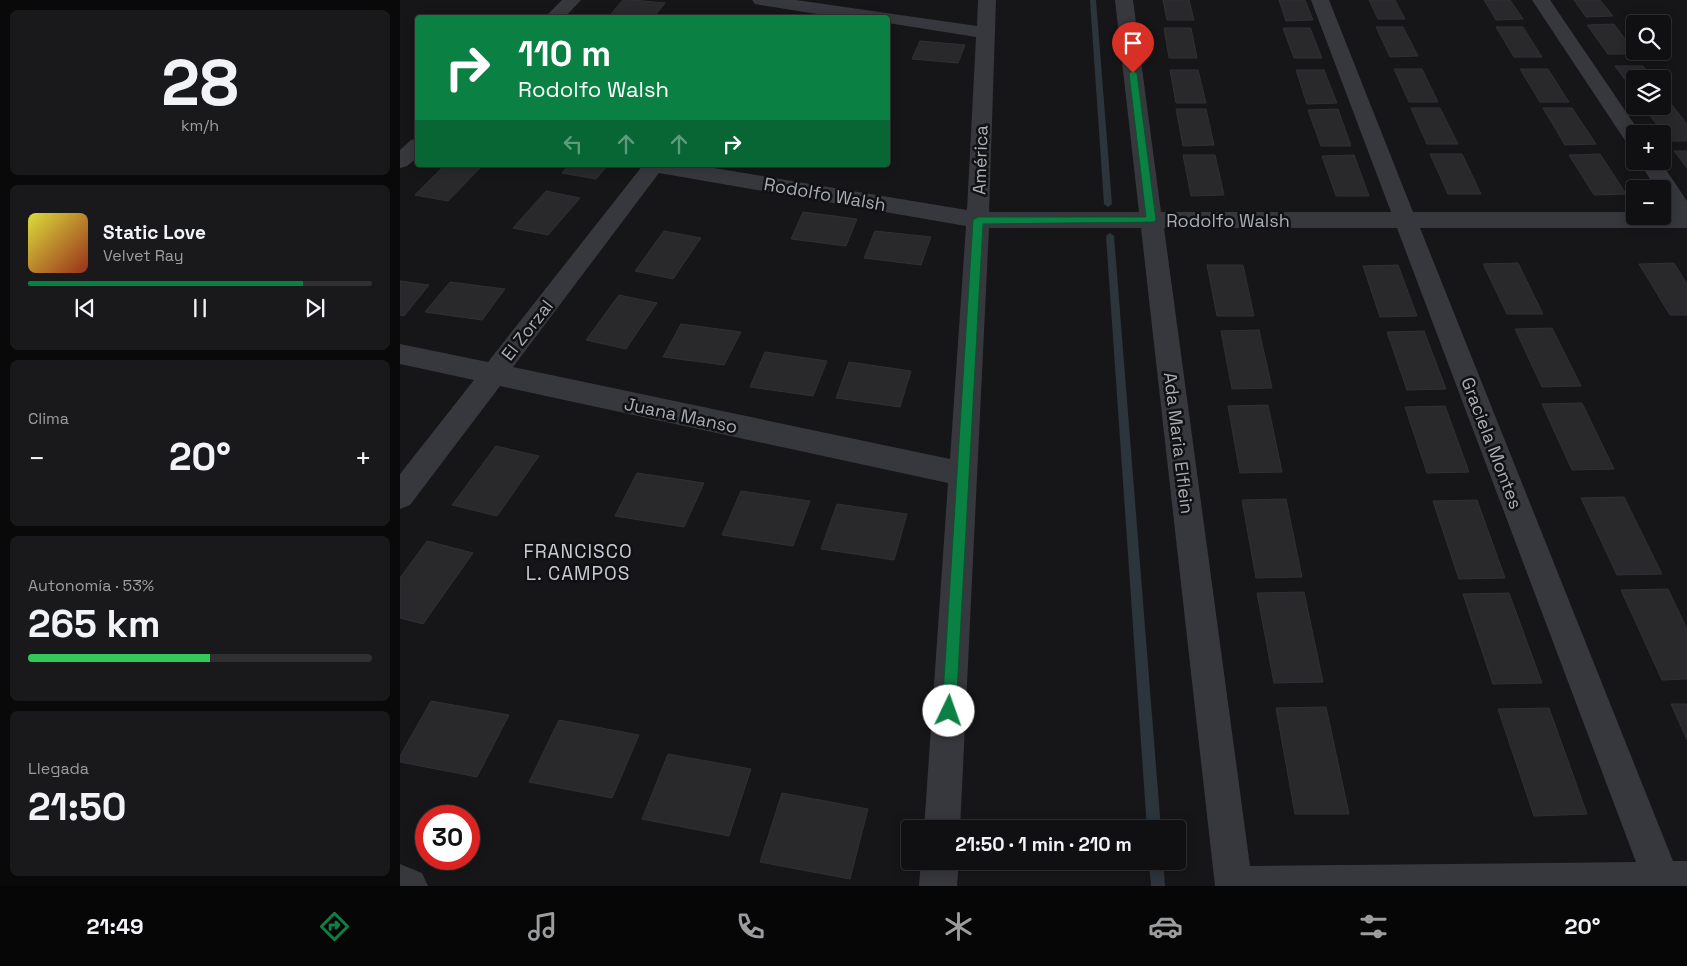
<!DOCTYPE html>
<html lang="es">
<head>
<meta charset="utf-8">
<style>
	body { margin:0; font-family:"Space Grotesk",sans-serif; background:#19191b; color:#f1f3f6; height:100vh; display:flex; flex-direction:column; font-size:19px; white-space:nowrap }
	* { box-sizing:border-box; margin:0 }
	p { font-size:16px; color:#9c9d9f }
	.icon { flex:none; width:28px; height:28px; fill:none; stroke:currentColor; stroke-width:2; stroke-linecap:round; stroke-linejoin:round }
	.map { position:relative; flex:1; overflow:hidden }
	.drawer { display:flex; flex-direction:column; gap:10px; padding:10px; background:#09090a; width:400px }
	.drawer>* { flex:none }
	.top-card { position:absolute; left:15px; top:15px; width:475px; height:152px; border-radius:5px; box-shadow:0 2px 12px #0003,0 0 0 1px #303032; background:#0b8043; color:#fff; overflow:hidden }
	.tools { position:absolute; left:1226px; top:15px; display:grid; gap:10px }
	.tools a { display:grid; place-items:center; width:45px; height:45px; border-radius:5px; background:#101012; box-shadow:0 2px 12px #0003,0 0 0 1px #303032; font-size:25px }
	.speed { position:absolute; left:15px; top:805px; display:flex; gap:10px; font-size:25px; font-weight:700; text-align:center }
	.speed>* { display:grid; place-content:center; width:65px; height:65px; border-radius:50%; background:#101012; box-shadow:0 2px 12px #0003,0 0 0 1px #303032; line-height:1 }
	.speed .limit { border:8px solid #d22; background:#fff; color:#111 }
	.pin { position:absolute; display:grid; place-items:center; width:42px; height:42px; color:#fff; margin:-51px -21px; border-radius:50% 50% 50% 0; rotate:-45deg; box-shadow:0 0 5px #0007 }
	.pin .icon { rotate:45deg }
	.me { position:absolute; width:55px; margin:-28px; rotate:3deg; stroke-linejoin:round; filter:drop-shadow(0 0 4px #0008) }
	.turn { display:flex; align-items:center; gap:18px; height:105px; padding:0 20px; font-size:22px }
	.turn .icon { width:65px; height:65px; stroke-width:2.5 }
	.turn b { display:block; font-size:35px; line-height:42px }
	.lanes { display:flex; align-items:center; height:48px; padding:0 20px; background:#0003; justify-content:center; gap:25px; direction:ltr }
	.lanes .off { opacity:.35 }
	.big { font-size:38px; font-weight:700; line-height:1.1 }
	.drawer .card { flex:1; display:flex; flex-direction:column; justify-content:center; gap:8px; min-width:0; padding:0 18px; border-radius:8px; background:#19191b }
	.drawer .dial { align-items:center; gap:0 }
	.dial b { font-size:65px; line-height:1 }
	.song { display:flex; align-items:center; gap:15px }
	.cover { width:60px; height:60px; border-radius:8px; background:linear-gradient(135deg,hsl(60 70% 55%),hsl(10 70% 35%)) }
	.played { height:5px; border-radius:2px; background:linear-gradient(90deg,#0b8043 80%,#303032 80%) }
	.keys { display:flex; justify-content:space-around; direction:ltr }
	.heat { display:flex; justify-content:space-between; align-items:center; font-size:28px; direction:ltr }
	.charge { height:8px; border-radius:4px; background:linear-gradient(90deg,#34c759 53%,#303032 0) }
	.trip { position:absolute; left:501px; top:820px; width:285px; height:50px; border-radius:5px; background:#101012; box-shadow:0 2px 12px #0003,0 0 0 1px #303032; font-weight:700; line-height:50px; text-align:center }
	.tabs { display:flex; height:80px; justify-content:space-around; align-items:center; background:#060607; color:#9c9d9f }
	.tabs .icon { width:35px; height:35px }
	.tabs .current { color:#0b8043 }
	.tabs b { font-size:22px; color:#f1f3f6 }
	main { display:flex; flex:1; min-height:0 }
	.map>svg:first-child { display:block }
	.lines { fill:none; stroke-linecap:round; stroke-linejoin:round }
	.stream { fill:#2c353c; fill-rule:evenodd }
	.building { fill:#29292c; stroke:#303034 }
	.minor { fill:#37383d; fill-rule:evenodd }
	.tertiary { fill:#37383d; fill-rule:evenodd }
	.route { fill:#0b8043; stroke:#07532c }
	.labels { text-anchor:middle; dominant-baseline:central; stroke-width:5; stroke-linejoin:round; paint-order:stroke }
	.street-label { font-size:18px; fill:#a8adb8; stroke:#111113 }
	.neighbourhood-label { font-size:19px; letter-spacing:1px; fill:#c9ccd4; stroke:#111113 }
</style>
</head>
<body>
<main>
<section class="drawer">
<div class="card dial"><b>28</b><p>km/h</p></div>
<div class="card">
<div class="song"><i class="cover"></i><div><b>Static Love</b><p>Velvet Ray</p></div></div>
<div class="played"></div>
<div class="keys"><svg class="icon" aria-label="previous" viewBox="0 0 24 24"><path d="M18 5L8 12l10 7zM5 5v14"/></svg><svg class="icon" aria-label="pause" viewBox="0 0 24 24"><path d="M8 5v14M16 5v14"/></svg><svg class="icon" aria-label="next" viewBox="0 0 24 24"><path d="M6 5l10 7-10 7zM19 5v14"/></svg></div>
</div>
<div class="card"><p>Clima</p>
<div class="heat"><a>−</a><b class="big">20°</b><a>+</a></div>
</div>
<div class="card"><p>Autonomía · 53%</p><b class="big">265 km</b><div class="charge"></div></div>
<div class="card"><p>Llegada</p><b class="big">21:50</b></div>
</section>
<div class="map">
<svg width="1287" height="886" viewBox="0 0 1287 886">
	<rect width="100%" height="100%" fill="#161618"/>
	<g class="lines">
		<!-- stream -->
		<g class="stream">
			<polygon points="690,0 696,0 712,204 708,207 704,204"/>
			<polygon points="710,233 714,236 761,829 747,829 706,236"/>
			<polygon points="749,861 763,861 765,886 751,886"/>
		</g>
	</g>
	<!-- building -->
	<g class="building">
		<polygon points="223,0 233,0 265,3 253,18 210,15"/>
		<polygon points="763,0 789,0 794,20 767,20"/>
		<polygon points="879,0 905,0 913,20 886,21"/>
		<polygon points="969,0 995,0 1005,19 978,19"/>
		<polygon points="1084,0 1110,0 1123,19 1096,20"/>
		<polygon points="1174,0 1200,0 1213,16 1186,17"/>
		<polygon points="1214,24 1236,54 1208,54 1187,25"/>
		<polygon points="976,27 1003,27 1018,56 990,57"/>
		<polygon points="1096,27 1123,27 1142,57 1114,57"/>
		<polygon points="764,28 791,28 797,58 769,58"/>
		<polygon points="883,28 910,28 922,58 894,58"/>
		<polygon points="520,41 565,45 558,63 512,59"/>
		<polygon points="1215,66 1243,66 1253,79 1235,79 1235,93"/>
		<polygon points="994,69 1022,69 1038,102 1009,102"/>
		<polygon points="1120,69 1148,69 1169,102 1140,102"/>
		<polygon points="770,70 798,70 806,103 776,103"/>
		<polygon points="896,70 924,70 937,103 907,104"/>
		<polygon points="1262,105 1272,105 1287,124 1287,141 1269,141 1243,106"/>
		<polygon points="1011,108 1040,108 1058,144 1027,144"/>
		<polygon points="1143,108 1172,108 1196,144 1165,145"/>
		<polygon points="776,109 806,109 814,145 783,146"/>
		<polygon points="938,109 951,146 921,146 908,110"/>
		<polygon points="1274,151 1287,151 1287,168"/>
		<polygon points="1030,154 1062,154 1081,194 1048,194"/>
		<polygon points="1200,154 1226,194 1194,195 1169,155"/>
		<polygon points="783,155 815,155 824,195 791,196"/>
		<polygon points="954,155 969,196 936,196 922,156"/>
		<polygon points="45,165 82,166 48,201 15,195"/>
		<polygon points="169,165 208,165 196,179 162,173"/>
		<polygon points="146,191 180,198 148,235 113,228"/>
		<polygon points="403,212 457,219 446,246 391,239"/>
		<polygon points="264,231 301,238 273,279 235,271"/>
		<polygon points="475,231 531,237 521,265 464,258"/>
		<polygon points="1118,263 1143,314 1107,314 1083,264"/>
		<polygon points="1274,263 1287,284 1287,315 1270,315 1239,264"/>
		<polygon points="807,265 843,265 854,316 817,316"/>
		<polygon points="998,265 1017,316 980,317 963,266"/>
		<polygon points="0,281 29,285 4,316 0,315"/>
		<polygon points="50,282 105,289 82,320 25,312"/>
		<polygon points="219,295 257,303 226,349 186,340"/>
		<polygon points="281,324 341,332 324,365 263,357"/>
		<polygon points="1152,328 1181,386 1142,387 1115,329"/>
		<polygon points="859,330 872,388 832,389 821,331"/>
		<polygon points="1024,331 1046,389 1007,390 987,332"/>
		<polygon points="365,352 427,361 413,396 350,387"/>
		<polygon points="449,362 511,371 500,407 436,398"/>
		<polygon points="1182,403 1214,469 1172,470 1142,404"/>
		<polygon points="868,405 882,472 840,473 828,406"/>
		<polygon points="1045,406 1069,472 1027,473 1005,407"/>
		<polygon points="96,446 139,456 97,516 52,505"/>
		<polygon points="237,473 304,483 284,527 215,516"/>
		<polygon points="341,491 410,501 393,546 322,535"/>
		<polygon points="1224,497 1262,574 1217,575 1181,498"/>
		<polygon points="886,499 902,577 856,578 842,500"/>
		<polygon points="1077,500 1105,578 1059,579 1033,501"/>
		<polygon points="437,504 507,514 494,560 421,549"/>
		<polygon points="27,541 73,553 23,624 0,618 0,578"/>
		<polygon points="1268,589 1287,629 1287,679 1262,680 1221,590"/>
		<polygon points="904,592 923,682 874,683 857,593"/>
		<polygon points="1109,593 1142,683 1093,684 1063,594"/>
		<polygon points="31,701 109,715 77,777 0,762 0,756"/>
		<polygon points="1271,704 1287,704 1287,740"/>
		<polygon points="926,707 949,814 895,814 876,708"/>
		<polygon points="1149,708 1187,814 1134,816 1098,709"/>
		<polygon points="159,720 239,735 212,798 129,782"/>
		<polygon points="268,754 351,769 329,836 242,819"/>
		<polygon points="382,793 468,809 450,879 360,862"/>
	</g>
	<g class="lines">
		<!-- minor -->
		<g class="minor">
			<path d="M 352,0 L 396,0 L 577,26 L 578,0 L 596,0 L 589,212 L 739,212 L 715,0 L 733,0 L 761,212 L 991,212 L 911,0 L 929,0 L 1013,212 L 1235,212 L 1235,216 L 1262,216 L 1262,212 L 1272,212 L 1262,198 L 1262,189 L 1256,189 L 1239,161 L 1260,161 L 1287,201 L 1287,228 L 1020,228 L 1273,861 L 1287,861 L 1287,886 L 815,886 L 741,228 L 589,228 L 560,829 L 524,829 L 548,483 L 100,386 L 10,505 L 0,509 L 0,474 L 74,380 L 0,364 L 0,344 L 88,362 L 243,165 L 296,165 L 567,210 L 576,37 L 488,23 L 488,18 L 442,18 L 361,5 L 355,4 ZM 259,173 L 566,226 L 550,459 L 113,367 ZM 764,228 L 997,228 L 1236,862 L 850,866 Z"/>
			<polygon points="1132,0 1150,0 1241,134 1235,134 1235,147 1228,145"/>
			<polygon points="521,861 559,861 557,886 519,886"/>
			<polygon points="0,864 22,873 28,886 0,886"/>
		</g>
		<!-- tertiary -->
		<g class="tertiary">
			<polygon points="162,0 181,0 164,18 144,18"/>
			<polygon points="18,138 18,157 7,166 0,168 0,150 11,140"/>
		</g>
	</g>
	<!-- route -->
	<polygon class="route" points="733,71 737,73 756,220 754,222 583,224 556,711 554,716 549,718 544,716 542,711 573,220 578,217 746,217 729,73"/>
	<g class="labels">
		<!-- street labels -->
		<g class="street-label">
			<text transform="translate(580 160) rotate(-88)">América</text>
			<text transform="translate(425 194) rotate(10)">Rodolfo Walsh</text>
			<text x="828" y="220">Rodolfo Walsh</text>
			<text transform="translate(127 330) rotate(-52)">El Zorzal</text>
			<text transform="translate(281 415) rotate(12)">Juana Manso</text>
			<text transform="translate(779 443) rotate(83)">Ada Maria Elflein</text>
			<text transform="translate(1092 443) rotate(69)">Graciela Montes</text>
		</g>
		<!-- neighbourhood labels -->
		<g class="neighbourhood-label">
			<text x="178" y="551">FRANCISCO<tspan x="178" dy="22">L. CAMPOS</tspan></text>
		</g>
	</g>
</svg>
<div class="tools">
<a><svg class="icon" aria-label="search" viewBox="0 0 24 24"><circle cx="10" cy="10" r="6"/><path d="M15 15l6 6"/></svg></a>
<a><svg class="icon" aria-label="layers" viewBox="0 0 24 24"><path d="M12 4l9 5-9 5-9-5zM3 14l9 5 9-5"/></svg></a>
<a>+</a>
<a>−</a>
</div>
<div class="speed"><div class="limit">30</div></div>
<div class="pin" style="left:733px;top:73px;background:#d93025"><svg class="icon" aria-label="arrive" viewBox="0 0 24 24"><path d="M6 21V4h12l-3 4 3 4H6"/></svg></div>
<svg class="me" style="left:549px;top:711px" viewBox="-20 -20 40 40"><circle r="19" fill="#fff"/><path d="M0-13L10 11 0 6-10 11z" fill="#0b8043"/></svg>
<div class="trip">21:50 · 1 min · 210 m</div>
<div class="top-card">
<div class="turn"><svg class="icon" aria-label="right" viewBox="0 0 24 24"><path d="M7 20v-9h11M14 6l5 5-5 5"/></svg><div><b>110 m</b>Rodolfo Walsh</div></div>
<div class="lanes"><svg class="icon off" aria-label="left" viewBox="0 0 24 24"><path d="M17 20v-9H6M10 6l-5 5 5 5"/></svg><svg class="icon off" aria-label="ahead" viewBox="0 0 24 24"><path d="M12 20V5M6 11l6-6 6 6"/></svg><svg class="icon off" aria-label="ahead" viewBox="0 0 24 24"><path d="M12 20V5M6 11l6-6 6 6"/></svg><svg class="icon" aria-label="right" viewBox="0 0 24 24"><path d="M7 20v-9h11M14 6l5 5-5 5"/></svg></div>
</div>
</div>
</main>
<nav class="tabs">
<b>21:49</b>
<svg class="icon current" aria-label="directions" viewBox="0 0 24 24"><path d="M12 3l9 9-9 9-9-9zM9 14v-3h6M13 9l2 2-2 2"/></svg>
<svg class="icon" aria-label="music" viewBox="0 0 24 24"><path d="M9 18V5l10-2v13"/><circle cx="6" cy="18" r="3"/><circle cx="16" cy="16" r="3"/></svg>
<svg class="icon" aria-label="phone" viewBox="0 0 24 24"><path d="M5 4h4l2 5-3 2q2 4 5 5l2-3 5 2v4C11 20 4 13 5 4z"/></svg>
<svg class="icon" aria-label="climate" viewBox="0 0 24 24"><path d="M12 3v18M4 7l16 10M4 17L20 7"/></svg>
<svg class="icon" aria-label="car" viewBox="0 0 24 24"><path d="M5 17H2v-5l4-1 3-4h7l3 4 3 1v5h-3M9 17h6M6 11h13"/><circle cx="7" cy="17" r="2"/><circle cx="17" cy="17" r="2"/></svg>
<svg class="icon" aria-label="filters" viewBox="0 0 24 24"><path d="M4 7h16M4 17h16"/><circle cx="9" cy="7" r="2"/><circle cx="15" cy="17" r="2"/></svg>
<b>20°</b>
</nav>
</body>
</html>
